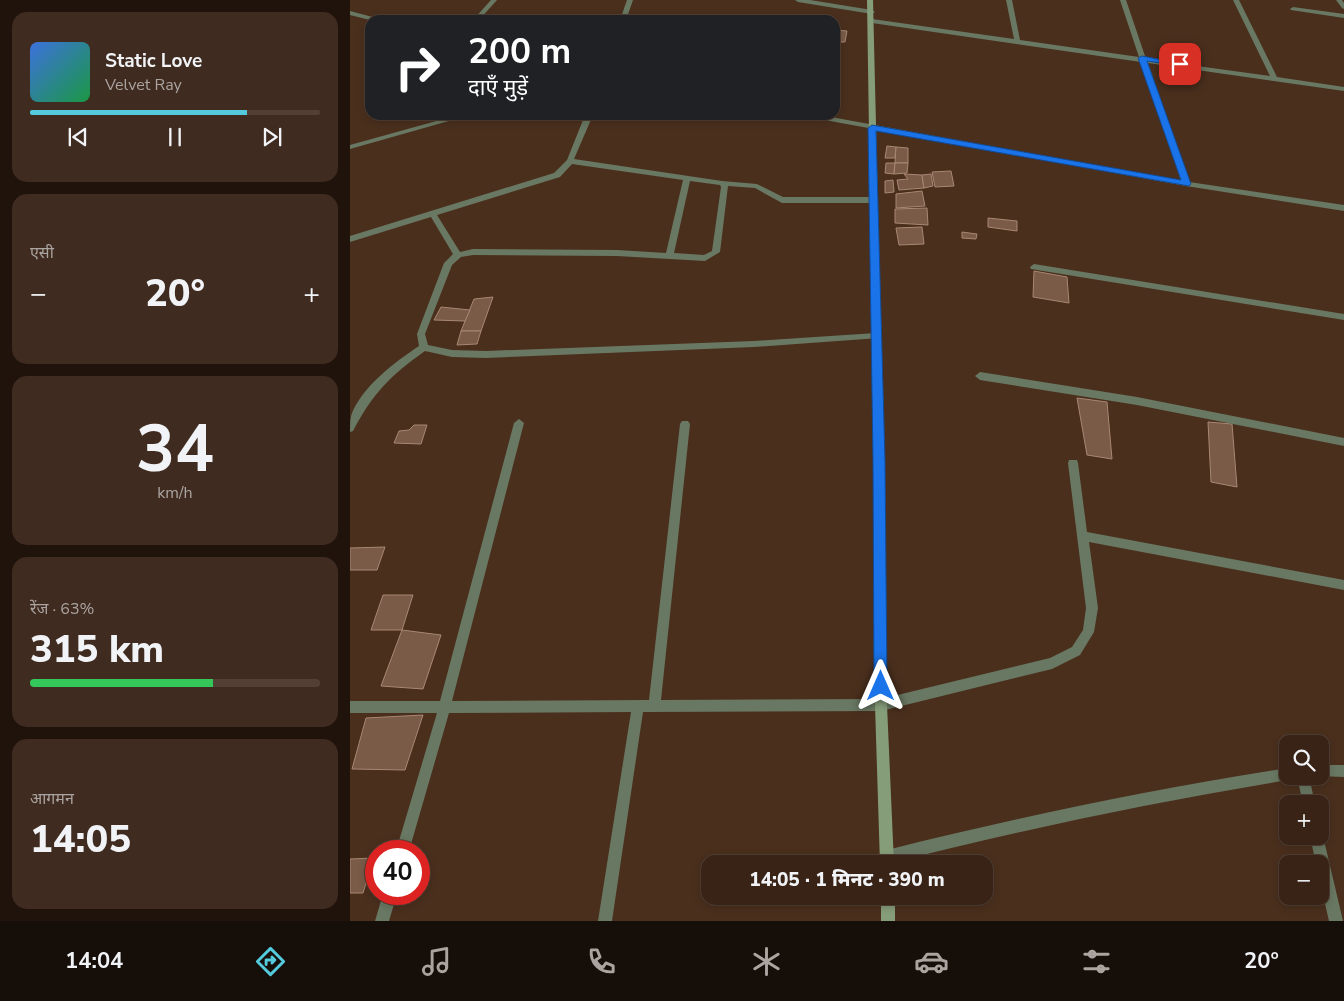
<!DOCTYPE html>
<html lang="hi">
<head>
<meta charset="utf-8">
<style>
	body { margin:0; font-family:"Nunito Sans","Noto Sans Devanagari",sans-serif; background:#3f2b1f; color:#f1f3f6; height:100vh; display:flex; flex-direction:column; font-size:19px; white-space:nowrap }
	* { box-sizing:border-box; margin:0 }
	p { font-size:16px; color:#aba4a1 }
	.icon { flex:none; width:28px; height:28px; fill:none; stroke:currentColor; stroke-width:2; stroke-linecap:round; stroke-linejoin:round }
	.map { position:relative; flex:1; overflow:hidden }
	.sheet { display:flex; flex-direction:column; gap:12px; padding:12px; background:#1f130c; width:350px }
	.sheet>* { flex:none }
	.hud { position:absolute; left:15px; top:15px; width:475px; height:105px; border-radius:15px; box-shadow:0 2px 8px #0003,0 0 0 1px #524035; background:#202124; color:#fff; overflow:hidden }
	.controls { position:absolute; left:929px; top:735px; display:grid; gap:10px }
	.controls a { display:grid; place-items:center; width:50px; height:50px; border-radius:10px; background:#382316; box-shadow:0 2px 8px #0003,0 0 0 1px #524035; font-size:25px }
	.speed { position:absolute; left:15px; top:840px; display:flex; gap:10px; font-size:25px; font-weight:700; text-align:center }
	.speed>* { display:grid; place-content:center; width:65px; height:65px; border-radius:50%; background:#382316; box-shadow:0 2px 8px #0003,0 0 0 1px #524035; line-height:1 }
	.speed .limit { border:8px solid #d22; background:#fff; color:#111 }
	.pin { position:absolute; display:grid; place-items:center; width:42px; height:42px; color:#fff; margin:-21px; border-radius:10px; box-shadow:0 2px 8px #0006 }
	.me { position:absolute; width:55px; margin:-28px; rotate:0deg; stroke-linejoin:round; filter:drop-shadow(0 0 4px #0008) }
	.turn { display:flex; align-items:center; gap:18px; height:105px; padding:0 20px; font-size:22px }
	.turn .icon { width:65px; height:65px; stroke-width:2.5 }
	.turn b { display:block; font-size:35px; line-height:42px }
	.big { font-size:38px; font-weight:800; line-height:1.1 }
	.sheet .tile { flex:1; display:flex; flex-direction:column; justify-content:center; gap:8px; min-width:0; padding:0 18px; border-radius:15px; background:#3f2b1f }
	.sheet .dial { align-items:center; gap:0 }
	.dial b { font-size:65px; line-height:1 }
	.song { display:flex; align-items:center; gap:15px }
	.cover { width:60px; height:60px; border-radius:8px; background:linear-gradient(135deg,hsl(220 70% 55%),hsl(140 70% 35%)) }
	.played { height:5px; border-radius:2px; background:linear-gradient(90deg,#54cadd 75%,#524035 75%) }
	.keys { display:flex; justify-content:space-around; direction:ltr }
	.heat { display:flex; justify-content:space-between; align-items:center; font-size:28px; direction:ltr }
	.charge { height:8px; border-radius:4px; background:linear-gradient(90deg,#34c759 63%,#524035 0) }
	.trip { position:absolute; left:351px; top:855px; width:292px; height:50px; border-radius:15px; background:#382316; box-shadow:0 2px 8px #0003,0 0 0 1px #524035; font-weight:800; line-height:50px; text-align:center }
	.tab-bar { display:flex; height:80px; justify-content:space-around; align-items:center; background:#160e09; color:#aba4a1 }
	.tab-bar .icon { width:35px; height:35px }
	.tab-bar .on { color:#54cadd }
	.tab-bar b { font-size:22px; color:#f1f3f6 }
	main { display:flex; flex:1; min-height:0 }
	.map>svg:first-child { display:block }
	.building { fill:#7a5b48; stroke:#a88773 }
	.lines { fill:none; stroke-linecap:round; stroke-linejoin:round }
	.street { fill:#697862; fill-rule:evenodd }
	.secondary { fill:#869d7a; fill-rule:evenodd }
	.route { fill:#1a73e8; stroke:#114b97 }
</style>
</head>
<body>
<main>
<section class="sheet">
<div class="tile">
<div class="song"><i class="cover"></i><div><b>Static Love</b><p>Velvet Ray</p></div></div>
<div class="played"></div>
<div class="keys"><svg class="icon" aria-label="previous" viewBox="0 0 24 24"><path d="M18 5L8 12l10 7zM5 5v14"/></svg><svg class="icon" aria-label="pause" viewBox="0 0 24 24"><path d="M8 5v14M16 5v14"/></svg><svg class="icon" aria-label="next" viewBox="0 0 24 24"><path d="M6 5l10 7-10 7zM19 5v14"/></svg></div>
</div>
<div class="tile"><p>एसी</p>
<div class="heat"><a>−</a><b class="big">20°</b><a>+</a></div>
</div>
<div class="tile dial"><b>34</b><p>km/h</p></div>
<div class="tile"><p>रेंज · 63%</p><b class="big">315 km</b><div class="charge"></div></div>
<div class="tile"><p>आगमन</p><b class="big">14:05</b></div>
</section>
<div class="map">
<svg width="994" height="921" viewBox="0 0 994 921">
	<rect width="100%" height="100%" fill="#4a2f1d"/>
	<!-- building -->
	<g class="building">
		<polygon points="485,30 497,31 495,42 485,42"/>
		<polygon points="537,146 546,147 545,158 535,158"/>
		<polygon points="546,147 558,148 558,163 545,163"/>
		<polygon points="536,163 545,163 544,174 535,173"/>
		<polygon points="545,163 558,163 557,173 544,174"/>
		<polygon points="601,171 604,186 585,187 582,172"/>
		<polygon points="554,174 572,175 574,188 549,190 547,180 558,179"/>
		<polygon points="581,174 583,186 574,188 572,175"/>
		<polygon points="543,180 544,192 535,193 535,181"/>
		<polygon points="572,191 575,206 546,208 546,194"/>
		<polygon points="577,208 578,225 545,223 545,209"/>
		<polygon points="638,218 667,221 667,231 638,227"/>
		<polygon points="572,227 574,244 549,245 546,228"/>
		<polygon points="612,232 627,234 626,239 612,238"/>
		<polygon points="684,271 717,277 719,303 683,297"/>
		<polygon points="143,297 131,331 111,331 124,299"/>
		<polygon points="91,307 120,310 115,321 84,320"/>
		<polygon points="111,331 131,331 127,344 107,345"/>
		<polygon points="727,398 757,402 762,459 737,455"/>
		<polygon points="858,422 882,424 887,487 861,482"/>
		<polygon points="64,425 77,425 71,444 44,443 49,431 59,430"/>
		<polygon points="35,547 27,570 0,570 0,548"/>
		<polygon points="33,595 63,595 52,630 21,630"/>
		<polygon points="52,630 91,635 73,689 31,686"/>
		<polygon points="73,715 55,770 2,769 16,718"/>
		<polygon points="24,858 13,893 0,893 0,859"/>
	</g>
	<g class="lines">
		<!-- street -->
		<g class="street">
			<polygon points="141,0 147,0 129,20 123,20"/>
			<polygon points="277,0 283,0 276,20 270,20"/>
			<polygon points="445,0 460,0 522,10 525,12 522,14 448,2"/>
			<polygon points="656,0 662,0 670,40 789,57 770,0 776,0 796,59 920,76 883,0 889,0 927,77 994,87 994,91 798,63 839,182 994,205 994,211 836,186 458,117 454,115 470,115 831,181 791,62 522,23 519,21 522,19 664,39"/>
			<polygon points="986,0 992,0 994,3 994,9 992,8"/>
			<polygon points="943,7 994,14 994,18 941,10 940,9"/>
			<polygon points="0,11 30,19 31,20 20,20 0,15"/>
			<polygon points="108,115 120,115 0,149 0,145"/>
			<path d="M 235,115 L 243,115 L 224,159 L 372,181 L 407,184 L 433,197 L 524,197 L 528,200 L 524,203 L 432,203 L 405,188 L 378,186 L 370,252 L 355,261 L 267,256 L 123,255 L 111,257 L 102,265 L 75,334 L 78,345 L 102,350 L 136,351 L 404,341 L 526,333 L 529,334 L 530,336 L 529,338 L 404,347 L 136,358 L 102,357 L 75,351 C 41,375 23,393 3,431 L 0,432 C 0,427 0,421 1,416 C 11,387 45,362 69,346 L 67,334 L 94,263 L 103,254 L 81,217 L 0,242 L 0,236 L 204,173 L 217,160 ZM 222,164 L 333,180 L 316,253 L 267,250 L 123,249 L 110,252 L 87,215 L 210,177 ZM 340,181 L 370,185 L 371,187 L 362,251 L 354,255 L 324,253 Z"/>
			<polygon points="684,264 994,314 994,320 681,269 680,267"/>
			<polygon points="630,372 787,397 994,438 994,446 787,405 630,380 625,376"/>
			<polygon points="169,419 174,423 102,701 299,700 330,424 332,421 338,421 340,424 311,700 531,699 700,658 722,647 733,630 736,608 718,463 719,460 727,460 728,463 737,532 994,580 994,590 739,542 748,608 744,632 730,655 702,669 531,711 293,712 262,921 248,921 281,712 99,713 59,851 46,851 87,713 0,713 0,701 90,701 164,423"/>
			<polygon points="970,765 994,765 994,777 968,776 970,776"/>
			<path d="M 938,768 L 938,776 L 943,776 L 938,780 C 803,802 670,830 537,864 L 532,862 L 530,857 L 532,852 L 537,850 C 669,817 803,789 938,768 Z"/>
			<polygon points="947,776 959,776 965,804 953,804"/>
			<polygon points="970,831 973,836 993,921 979,921 970,882 970,864 966,864 960,836 970,836"/>
			<polygon points="33,894 47,894 39,921 25,921"/>
		</g>
		<!-- secondary -->
		<g class="secondary">
			<polygon points="517,0 523,0 534,460 537,705 544,864 530,864 525,705 524,460"/>
			<rect x="531" y="896" width="14" height="25"/>
		</g>
	</g>
	<!-- route -->
	<polygon class="route" points="792,56 834,64 830,66 797,61 841,184 839,186 526,131 535,460 537,686 536,690 531,692 526,690 524,686 523,460 518,128 522,125 831,180 788,58"/>
</svg>
<div class="controls">
<a><svg class="icon" aria-label="search" viewBox="0 0 24 24"><circle cx="10" cy="10" r="6"/><path d="M15 15l6 6"/></svg></a>
<a>+</a>
<a>−</a>
</div>
<div class="speed"><div class="limit">40</div></div>
<div class="pin" style="left:830px;top:64px;background:#d93025"><svg class="icon" aria-label="arrive" viewBox="0 0 24 24"><path d="M6 21V4h12l-3 4 3 4H6"/></svg></div>
<svg class="me" style="left:531px;top:686px" viewBox="-20 -20 40 40"><path d="M0-17L14 15 0 8-14 15z" fill="#1a73e8" stroke="#fff" stroke-width="4"/></svg>
<div class="trip">14:05 · 1 मिनट · 390 m</div>
<div class="hud">
<div class="turn"><svg class="icon" aria-label="right" viewBox="0 0 24 24"><path d="M7 20v-9h11M14 6l5 5-5 5"/></svg><div><b>200 m</b>दाएँ मुड़ें</div></div>
</div>
</div>
</main>
<nav class="tab-bar">
<b>14:04</b>
<svg class="icon on" aria-label="directions" viewBox="0 0 24 24"><path d="M12 3l9 9-9 9-9-9zM9 14v-3h6M13 9l2 2-2 2"/></svg>
<svg class="icon" aria-label="music" viewBox="0 0 24 24"><path d="M9 18V5l10-2v13"/><circle cx="6" cy="18" r="3"/><circle cx="16" cy="16" r="3"/></svg>
<svg class="icon" aria-label="phone" viewBox="0 0 24 24"><path d="M5 4h4l2 5-3 2q2 4 5 5l2-3 5 2v4C11 20 4 13 5 4z"/></svg>
<svg class="icon" aria-label="climate" viewBox="0 0 24 24"><path d="M12 3v18M4 7l16 10M4 17L20 7"/></svg>
<svg class="icon" aria-label="car" viewBox="0 0 24 24"><path d="M5 17H2v-5l4-1 3-4h7l3 4 3 1v5h-3M9 17h6M6 11h13"/><circle cx="7" cy="17" r="2"/><circle cx="17" cy="17" r="2"/></svg>
<svg class="icon" aria-label="filters" viewBox="0 0 24 24"><path d="M4 7h16M4 17h16"/><circle cx="9" cy="7" r="2"/><circle cx="15" cy="17" r="2"/></svg>
<b>20°</b>
</nav>
</body>
</html>
